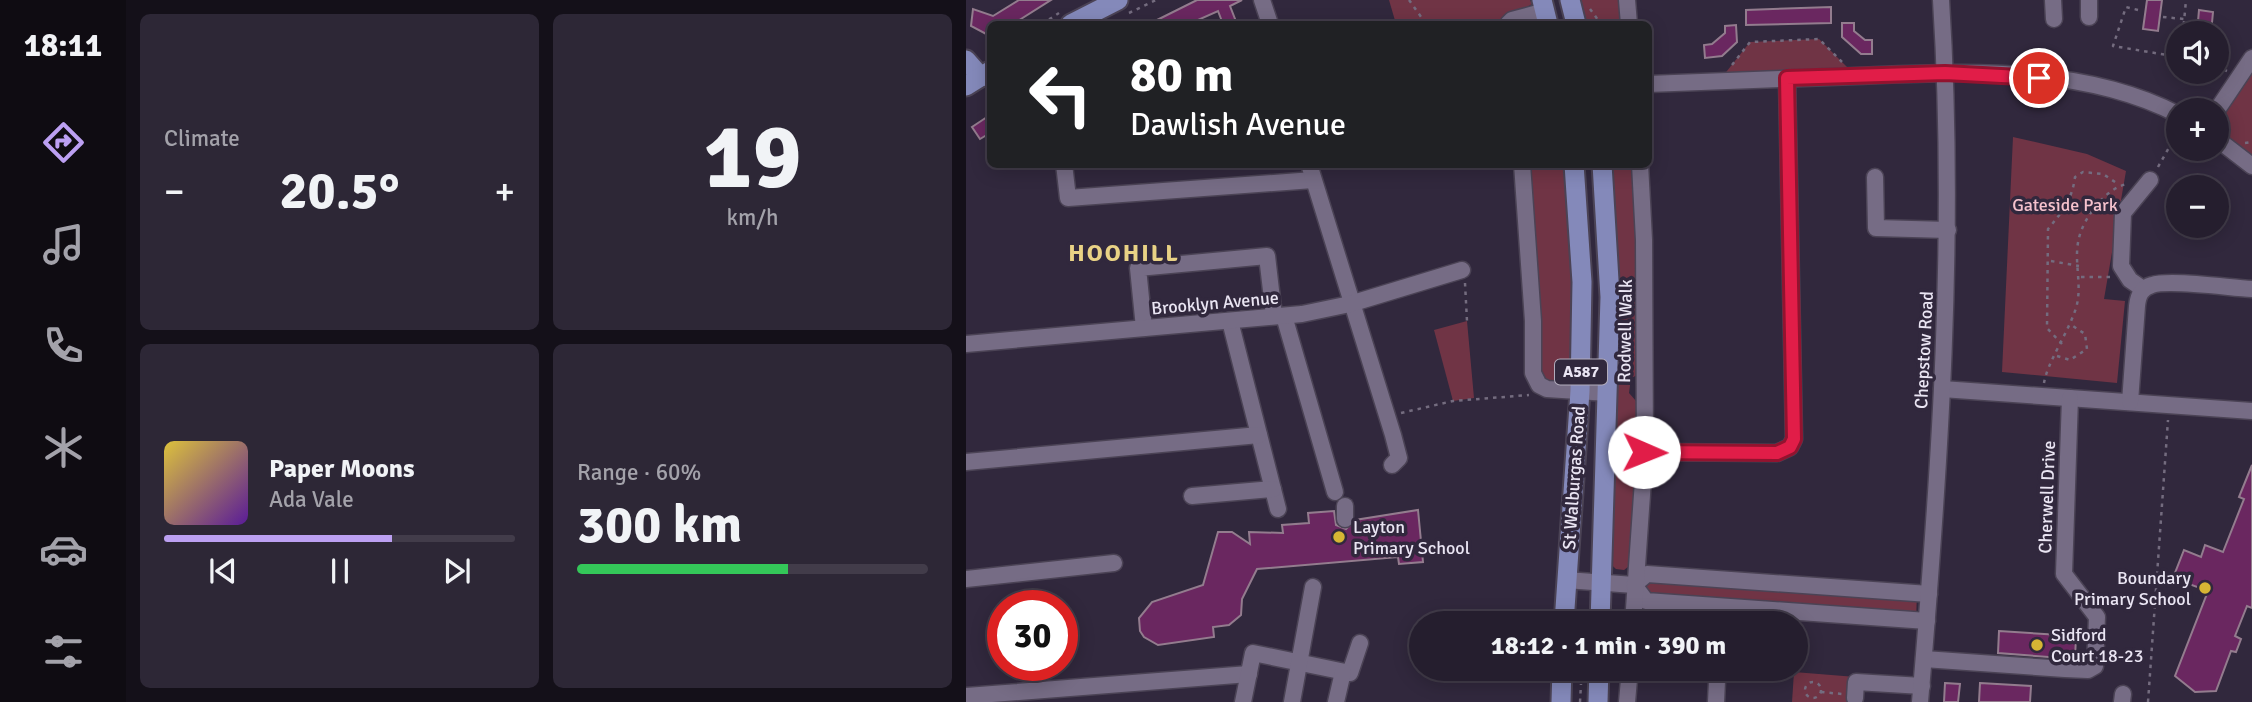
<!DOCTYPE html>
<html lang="en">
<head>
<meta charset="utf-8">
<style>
	body { margin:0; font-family:Signika,sans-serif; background:#2d2736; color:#f1f3f6; height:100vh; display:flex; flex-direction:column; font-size:26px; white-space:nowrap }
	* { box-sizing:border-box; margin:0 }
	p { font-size:23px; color:#a3a2aa }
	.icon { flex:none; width:38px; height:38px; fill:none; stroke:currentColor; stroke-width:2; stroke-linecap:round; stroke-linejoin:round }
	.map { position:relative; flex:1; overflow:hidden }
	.side { display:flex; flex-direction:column; gap:14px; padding:14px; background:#141019; width:840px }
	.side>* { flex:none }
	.top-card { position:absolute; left:21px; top:21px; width:665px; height:147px; border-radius:10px; box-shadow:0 4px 18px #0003,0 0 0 2px #423c4a; background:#202124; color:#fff; overflow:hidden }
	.controls { position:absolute; left:1200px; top:21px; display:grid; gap:14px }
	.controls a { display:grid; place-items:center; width:63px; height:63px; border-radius:50%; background:#251e2e; box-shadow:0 4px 18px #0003,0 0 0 2px #423c4a; font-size:35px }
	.speed { position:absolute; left:21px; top:590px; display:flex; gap:14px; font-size:35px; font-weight:700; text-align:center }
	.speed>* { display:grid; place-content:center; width:91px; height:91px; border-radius:50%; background:#251e2e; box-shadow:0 4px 18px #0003,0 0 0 2px #423c4a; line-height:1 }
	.speed .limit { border:10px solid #d22; background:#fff; color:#111 }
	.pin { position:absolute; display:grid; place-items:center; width:60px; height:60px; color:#fff; margin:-30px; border:4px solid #fff; border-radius:50%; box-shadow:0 2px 7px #0007 }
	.me { position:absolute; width:77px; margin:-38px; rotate:91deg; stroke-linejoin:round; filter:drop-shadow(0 0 5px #0008) }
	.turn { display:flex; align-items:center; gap:24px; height:147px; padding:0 28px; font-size:32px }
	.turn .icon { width:91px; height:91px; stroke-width:2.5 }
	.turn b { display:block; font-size:49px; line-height:60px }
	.big { font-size:52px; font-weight:700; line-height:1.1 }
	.side .widget { flex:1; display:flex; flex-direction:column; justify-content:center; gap:10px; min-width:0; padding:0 24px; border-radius:10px; background:#2d2736 }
	.side .dial { align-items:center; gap:0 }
	.dial b { font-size:91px; line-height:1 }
	.song { display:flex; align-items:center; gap:21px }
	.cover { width:84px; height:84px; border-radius:10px; background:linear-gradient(135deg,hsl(50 70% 55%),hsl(270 70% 35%)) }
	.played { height:7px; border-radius:4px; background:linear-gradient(90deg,#bca0f2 65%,#423c4a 65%) }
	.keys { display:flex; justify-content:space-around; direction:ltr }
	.heat { display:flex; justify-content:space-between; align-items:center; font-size:38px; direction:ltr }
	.charge { height:10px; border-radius:5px; background:linear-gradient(90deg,#34c759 60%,#423c4a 0) }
	.side .tiles { flex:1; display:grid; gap:14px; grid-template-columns:repeat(2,1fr) }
	.trip { position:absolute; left:443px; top:611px; width:399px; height:70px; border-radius:35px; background:#251e2e; box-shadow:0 4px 18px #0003,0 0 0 2px #423c4a; font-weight:700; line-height:70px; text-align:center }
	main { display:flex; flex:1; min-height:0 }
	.dock { display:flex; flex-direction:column; width:126px; justify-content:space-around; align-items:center; background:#0f0c12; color:#a3a2aa }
	.dock .icon { width:49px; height:49px }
	.dock .active { color:#bca0f2 }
	.dock b { font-size:32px; color:#f1f3f6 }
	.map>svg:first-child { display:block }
	.green { fill:#703445 }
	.building { fill:#6a2760; stroke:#937c8e; stroke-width:2 }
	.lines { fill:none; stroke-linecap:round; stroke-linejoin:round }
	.minor-casing { stroke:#4b4355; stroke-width:19 }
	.major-casing { stroke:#4b4355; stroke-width:23 }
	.path { stroke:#746c7f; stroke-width:2.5; stroke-dasharray:3.5 5; stroke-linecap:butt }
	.minor { stroke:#766c85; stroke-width:16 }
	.major { stroke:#8489ba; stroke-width:19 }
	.route-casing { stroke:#92132f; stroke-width:18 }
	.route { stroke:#e11d48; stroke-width:12 }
	.poi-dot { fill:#d6b534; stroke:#31283d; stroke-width:2.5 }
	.labels { text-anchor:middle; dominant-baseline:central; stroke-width:7; stroke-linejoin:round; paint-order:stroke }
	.shield { fill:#31283d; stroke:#b2acbc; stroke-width:2 }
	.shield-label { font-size:16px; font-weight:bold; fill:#eae5f3 }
	.park-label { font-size:18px; fill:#f5c2cd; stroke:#31283d }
	.street-label { font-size:18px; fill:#eae5f3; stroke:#31283d }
	.poi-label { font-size:18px; fill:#eae5f3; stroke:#31283d; text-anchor:start }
	.district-label { font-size:24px; font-weight:bold; letter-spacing:2px; fill:#e9d285; stroke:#31283d }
</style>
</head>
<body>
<main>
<nav class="dock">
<b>18:11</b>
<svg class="icon active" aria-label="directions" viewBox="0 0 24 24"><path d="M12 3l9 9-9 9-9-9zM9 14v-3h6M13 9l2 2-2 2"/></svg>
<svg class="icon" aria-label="music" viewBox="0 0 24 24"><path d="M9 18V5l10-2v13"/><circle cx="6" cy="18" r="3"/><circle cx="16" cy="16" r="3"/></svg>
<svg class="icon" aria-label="phone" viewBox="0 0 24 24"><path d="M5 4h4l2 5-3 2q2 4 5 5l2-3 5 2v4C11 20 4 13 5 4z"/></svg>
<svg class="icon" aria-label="climate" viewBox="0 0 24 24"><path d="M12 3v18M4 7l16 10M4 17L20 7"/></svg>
<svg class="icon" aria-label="car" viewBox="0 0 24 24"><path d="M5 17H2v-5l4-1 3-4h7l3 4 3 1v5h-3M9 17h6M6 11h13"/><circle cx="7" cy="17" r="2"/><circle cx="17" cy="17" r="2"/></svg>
<svg class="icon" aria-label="filters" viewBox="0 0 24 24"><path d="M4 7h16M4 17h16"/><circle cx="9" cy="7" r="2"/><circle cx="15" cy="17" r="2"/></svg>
</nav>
<section class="side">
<div class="tiles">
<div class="widget"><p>Climate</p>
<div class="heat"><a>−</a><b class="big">20.5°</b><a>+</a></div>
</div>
<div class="widget dial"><b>19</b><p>km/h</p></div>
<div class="widget">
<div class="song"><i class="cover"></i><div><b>Paper Moons</b><p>Ada Vale</p></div></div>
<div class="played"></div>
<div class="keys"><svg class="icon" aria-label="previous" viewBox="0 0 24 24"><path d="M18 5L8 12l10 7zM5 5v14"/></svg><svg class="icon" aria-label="pause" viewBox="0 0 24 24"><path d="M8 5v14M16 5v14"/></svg><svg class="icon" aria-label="next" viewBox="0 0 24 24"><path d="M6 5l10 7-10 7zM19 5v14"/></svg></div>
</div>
<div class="widget"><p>Range · 60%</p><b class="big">300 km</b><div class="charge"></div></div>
</div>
</section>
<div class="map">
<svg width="1286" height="702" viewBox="0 0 1286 702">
	<rect width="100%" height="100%" fill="#31283d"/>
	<!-- green -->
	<g class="green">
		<polygon points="423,0 564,0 566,4 532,24 430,24"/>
		<polygon points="604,0 661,0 663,24 610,24"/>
		<polygon points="853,39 885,71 757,76 784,42"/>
		<polygon points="1286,69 1286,155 1251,131 1251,119"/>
		<polygon points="1047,137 1121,154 1160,171 1138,299 1159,301 1151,383 1036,372"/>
		<polygon points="556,165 600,165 607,269 607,375 598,387 573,385"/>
		<polygon points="636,165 673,165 676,373 665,378 663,393 677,409 671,560 658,570 650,569 637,557"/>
		<polygon points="501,321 508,398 487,401 468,330"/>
		<polygon points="681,574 951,593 950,620 680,601"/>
		<polygon points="828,672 890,677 889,702 826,702"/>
	</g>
	<!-- building -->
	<g class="building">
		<polygon points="53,0 85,0 47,24 24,24 24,36 5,26 7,9 27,16"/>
		<polygon points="231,0 276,0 264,6 271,24 257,24 252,11 223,24 183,24"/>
		<polygon points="1181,0 1196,0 1192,31 1177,29"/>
		<polygon points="865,7 865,23 780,25 780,10"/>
		<polygon points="1233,10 1247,12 1245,33 1231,33"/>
		<polygon points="876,23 888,23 888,31 899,40 906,40 906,54 895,54 876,37"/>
		<polygon points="770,25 771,42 756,56 739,58 738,45 746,44 759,33 759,26"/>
		<polygon points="24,115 24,133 14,139 6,127"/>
		<polygon points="1286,465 1286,608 1281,606 1269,636 1275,639 1270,652 1265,651 1250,691 1229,692 1209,676 1242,591 1207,578 1218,550 1235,557 1239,545 1257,552 1278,499 1273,497"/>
		<polygon points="452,510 457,562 433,564 432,557 291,569 276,599 275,615 263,625 247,627 248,637 192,645 178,637 174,631 173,618 186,602 237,585 252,532 266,532 284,544 283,532 317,533 316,525 343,523 342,513 368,511 370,525 380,529 389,520"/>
		<polygon points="1033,631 1110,636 1109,659 1032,653"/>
		<polygon points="979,683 994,684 992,702 978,702"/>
		<polygon points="1014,683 1065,686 1064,702 1013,702"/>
	</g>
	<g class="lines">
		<defs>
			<g id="minor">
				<polyline points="296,0 304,24"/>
				<polyline points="661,0 663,24"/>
				<polyline points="1087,0 1088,19"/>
				<polyline points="1123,0 1123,17"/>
				<polyline points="542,24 546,20 579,11"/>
				<path d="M 682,84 C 752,81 821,78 890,76 C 996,72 1115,64 1213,115"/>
				<polyline points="1251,110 1286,58"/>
				<polyline points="1251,139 1286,166"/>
				<polyline points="98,164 102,198 347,180"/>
				<polyline points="343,164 427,435 433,458 426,465"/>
				<polyline points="556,164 567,321 567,373 573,385 581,389 642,393"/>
				<polyline points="909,177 910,228 982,230"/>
				<polyline points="1177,289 1164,280 1155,266 1157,213 1184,180"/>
				<polyline points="318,316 369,492"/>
				<polyline points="264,321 312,509"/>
				<polyline points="178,328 172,268 301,256 308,316"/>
				<polyline points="0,344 336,314 384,304 496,270"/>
				<polyline points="976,389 1286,411"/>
				<path d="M 1164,402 L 1171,306 C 1172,296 1175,288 1186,285 C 1204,279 1264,288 1286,289"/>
				<polyline points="679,452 811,453 824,447 828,439 821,78"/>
				<polyline points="0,462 293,435"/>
				<polyline points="226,496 307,489"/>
				<polyline points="379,506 379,519"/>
				<polyline points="0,579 148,563"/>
				<polyline points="600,580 668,585 681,574 963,594"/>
				<polyline points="668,585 680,601 961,621"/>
				<polyline points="667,623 679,452 678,240 674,164"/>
				<polyline points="958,659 1099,669 1122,670 1129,666 1131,617 1098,574 1104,398"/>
				<polyline points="0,696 283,674"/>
				<polyline points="889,698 890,682 956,686"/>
				<polyline points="277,702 287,653 384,673 394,643"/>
				<polyline points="326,702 347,587"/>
				<polyline points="370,702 377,672"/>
				<polyline points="661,702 664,668"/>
				<polyline points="750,702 751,681"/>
				<path d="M 954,702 C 974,468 990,234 975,0"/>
				<polyline points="1156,702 1157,694"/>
			</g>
			<g id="major">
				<polyline points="576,0 582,24"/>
				<polyline points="604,0 610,24"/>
				<polyline points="105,24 152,0"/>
				<polyline points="0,60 15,77"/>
				<polyline points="0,86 24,71"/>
				<polyline points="598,623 614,391 616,282 608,164"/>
				<polyline points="634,623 644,297 636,164"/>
				<polyline points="595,702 596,668"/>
				<polyline points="632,702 633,668"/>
			</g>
		</defs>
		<!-- minor casing -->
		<use href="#minor" class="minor-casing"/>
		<!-- major casing -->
		<use href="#major" class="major-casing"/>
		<!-- path -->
		<g class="path">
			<polyline points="443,0 458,21 465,24"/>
			<polyline points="624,9 635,24"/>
			<polyline points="1172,10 1160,7 1147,46 1213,57"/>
			<polyline points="163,13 190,0"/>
			<polyline points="1197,17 1218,19"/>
			<polyline points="76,24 93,13"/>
			<polyline points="492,24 527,23"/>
			<polyline points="1217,33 1220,0"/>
			<polyline points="766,65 784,42 853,39 876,62"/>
			<polyline points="1251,67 1261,71"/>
			<polyline points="1279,143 1286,142"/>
			<polyline points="1192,167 1213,130"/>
			<polyline points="1085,261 1113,266"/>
			<polyline points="1115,277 1144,277"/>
			<polyline points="499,283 501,321"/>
			<path d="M 1096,344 L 1081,328 L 1082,229 C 1096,212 1106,200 1109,177 L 1117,172 L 1137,174 L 1152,184"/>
			<polyline points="1091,356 1104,360 1121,349 1119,334 1104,324"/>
			<path d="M 1078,383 C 1081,363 1103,331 1110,308 C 1117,285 1107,261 1113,238 C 1118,217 1140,188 1161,184"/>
			<polyline points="435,413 487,401 563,395"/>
			<circle cx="847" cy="690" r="8"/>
			<polyline points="855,692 876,694"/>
			<polyline points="614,702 615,684"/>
			<polyline points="1182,702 1202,420"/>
		</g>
		<!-- minor -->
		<use href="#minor" class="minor"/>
		<!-- major -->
		<use href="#major" class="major"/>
	</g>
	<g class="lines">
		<defs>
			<polyline id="route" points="678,452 811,453 824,447 828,439 821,78 979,73 1073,78"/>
		</defs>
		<!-- route casing -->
		<use href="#route" class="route-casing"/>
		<!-- route -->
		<use href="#route" class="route"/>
	</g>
	<!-- markers -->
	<g class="poi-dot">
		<circle cx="373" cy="537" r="7"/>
		<circle cx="1239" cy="588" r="7"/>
		<circle cx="1071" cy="645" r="7"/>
	</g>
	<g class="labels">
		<!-- shield labels -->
		<rect class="shield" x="589" y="359.5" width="52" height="25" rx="5"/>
		<g class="shield-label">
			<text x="615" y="372">A587</text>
		</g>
		<!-- park labels -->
		<g class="park-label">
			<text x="1099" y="205">Gateside Park</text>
		</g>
		<!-- street labels -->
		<g class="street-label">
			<text transform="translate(249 303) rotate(-5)">Brooklyn Avenue</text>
			<text transform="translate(659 331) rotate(-89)">Rodwell Walk</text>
			<text transform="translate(958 350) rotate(-87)">Chepstow Road</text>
			<text transform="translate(608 478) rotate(-86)">St Walburgas Road</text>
			<text transform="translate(1081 497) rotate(-88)">Cherwell Drive</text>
		</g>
		<!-- poi labels -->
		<g class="poi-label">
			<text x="387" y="527">Layton<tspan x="387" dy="21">Primary School</tspan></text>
			<text x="1225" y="578" text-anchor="end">Boundary<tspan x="1225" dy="21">Primary School</tspan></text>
			<text x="1085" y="635">Sidford<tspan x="1085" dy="21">Court 18-23</tspan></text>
		</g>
		<!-- district labels -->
		<g class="district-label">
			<text x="158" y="253">HOOHILL</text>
		</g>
	</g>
</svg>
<div class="controls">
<a><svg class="icon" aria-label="sound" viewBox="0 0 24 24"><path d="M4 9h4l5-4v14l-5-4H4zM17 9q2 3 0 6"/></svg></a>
<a>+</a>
<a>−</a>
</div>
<div class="speed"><div class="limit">30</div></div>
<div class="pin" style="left:1073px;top:78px;background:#d93025"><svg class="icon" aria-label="arrive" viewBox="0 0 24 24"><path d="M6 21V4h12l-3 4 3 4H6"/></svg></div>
<svg class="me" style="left:678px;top:452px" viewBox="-20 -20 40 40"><circle r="19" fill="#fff"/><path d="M0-13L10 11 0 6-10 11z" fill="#e11d48"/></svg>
<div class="trip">18:12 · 1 min · 390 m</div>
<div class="top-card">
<div class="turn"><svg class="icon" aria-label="left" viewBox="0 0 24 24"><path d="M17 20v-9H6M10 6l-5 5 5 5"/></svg><div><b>80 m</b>Dawlish Avenue</div></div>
</div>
</div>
</main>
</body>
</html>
